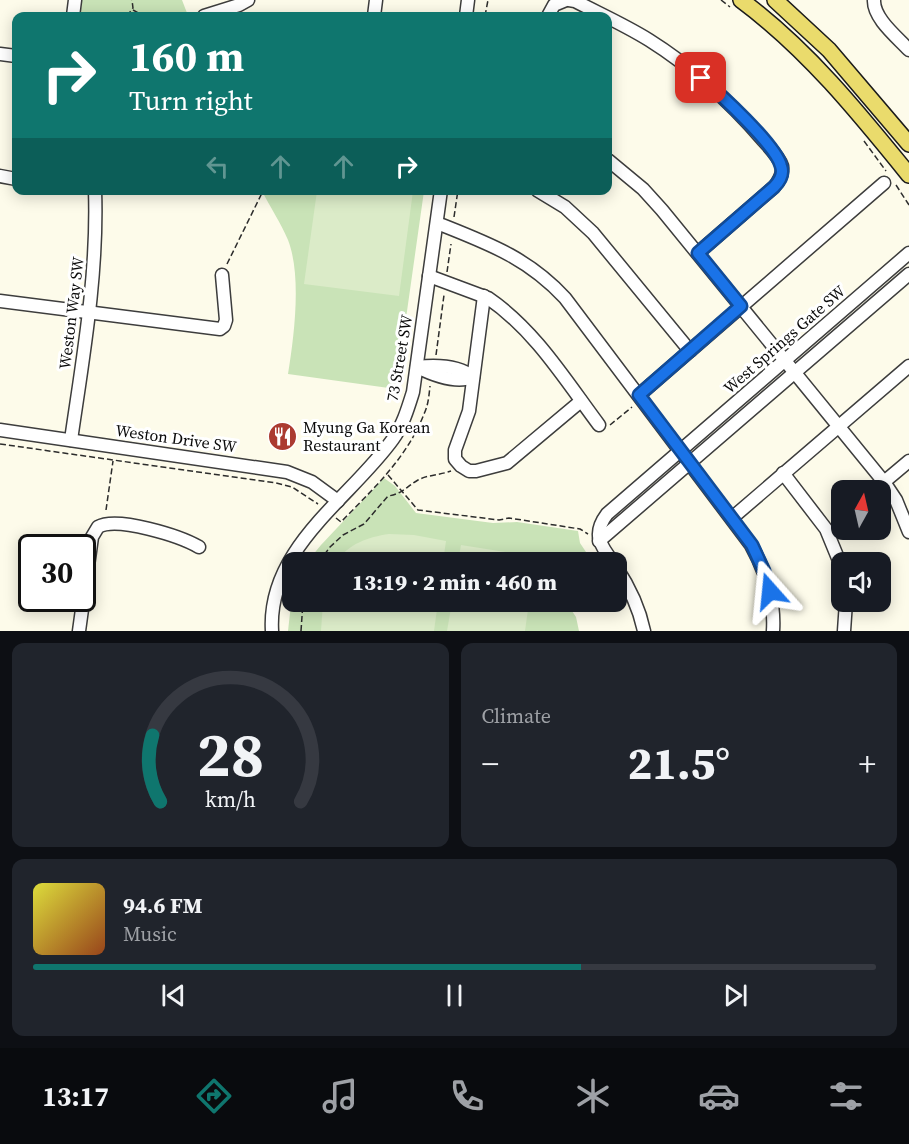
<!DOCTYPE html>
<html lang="en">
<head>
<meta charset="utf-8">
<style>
	body { margin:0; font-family:"Source Serif 4",serif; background:#20242c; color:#f1f3f6; height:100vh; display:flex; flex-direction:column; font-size:22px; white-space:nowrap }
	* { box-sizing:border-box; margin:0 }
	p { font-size:20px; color:#9ea1a6 }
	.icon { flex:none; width:33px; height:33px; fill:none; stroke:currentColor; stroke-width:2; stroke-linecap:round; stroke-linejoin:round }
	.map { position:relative; height:631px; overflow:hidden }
	.panel { display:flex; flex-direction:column; gap:12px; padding:12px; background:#0d0f14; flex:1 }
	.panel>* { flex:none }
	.guide { position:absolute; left:12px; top:12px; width:600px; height:183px; border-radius:12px; box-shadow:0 3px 15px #0003; background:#0f766e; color:#fff; overflow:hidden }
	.needle { width:39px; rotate:8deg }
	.buttons { position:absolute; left:831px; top:480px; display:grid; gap:12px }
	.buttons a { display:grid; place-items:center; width:60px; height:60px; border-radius:12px; background:#171b24; box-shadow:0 3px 15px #0003; font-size:30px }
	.speed { position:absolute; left:18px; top:534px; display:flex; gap:12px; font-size:30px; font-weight:700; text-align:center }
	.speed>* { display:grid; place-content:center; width:78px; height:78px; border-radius:50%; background:#171b24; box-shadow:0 3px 15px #0003; line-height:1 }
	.speed .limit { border:3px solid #111; border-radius:9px; background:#fff; color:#111 }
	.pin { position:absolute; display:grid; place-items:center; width:51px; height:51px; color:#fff; margin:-26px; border-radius:12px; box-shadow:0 3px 9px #0006 }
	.me { position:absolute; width:66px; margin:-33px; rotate:342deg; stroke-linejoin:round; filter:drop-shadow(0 0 4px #0008) }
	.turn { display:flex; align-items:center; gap:21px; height:126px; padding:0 18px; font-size:27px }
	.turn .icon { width:78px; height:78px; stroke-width:2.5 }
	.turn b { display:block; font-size:42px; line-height:51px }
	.lanes { display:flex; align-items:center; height:57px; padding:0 18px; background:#0003; justify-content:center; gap:30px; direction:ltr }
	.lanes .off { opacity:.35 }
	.big { font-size:45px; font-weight:800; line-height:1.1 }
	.panel .widget { flex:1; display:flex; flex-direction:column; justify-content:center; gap:9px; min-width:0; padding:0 21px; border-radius:12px; background:#20242c }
	.panel .dial { align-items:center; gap:0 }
	.dial svg { height:156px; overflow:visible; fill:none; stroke:#363941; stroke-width:7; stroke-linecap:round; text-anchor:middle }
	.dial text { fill:#f1f3f6; stroke:none }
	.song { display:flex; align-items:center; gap:18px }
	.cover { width:72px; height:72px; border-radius:9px; background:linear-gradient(135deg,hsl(60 70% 55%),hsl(20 70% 35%)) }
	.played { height:6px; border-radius:3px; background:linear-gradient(90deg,#0f766e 65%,#363941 65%) }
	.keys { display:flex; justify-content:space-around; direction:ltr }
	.heat { display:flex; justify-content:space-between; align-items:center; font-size:33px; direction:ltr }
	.panel .tiles { flex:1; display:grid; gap:12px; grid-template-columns:1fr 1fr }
	.widget:last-child { grid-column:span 2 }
	.trip { position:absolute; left:282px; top:552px; width:345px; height:60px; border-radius:12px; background:#171b24; box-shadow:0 3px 15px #0003; font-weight:800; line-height:60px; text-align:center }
	.tabs { display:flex; height:96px; justify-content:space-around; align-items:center; background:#090b0e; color:#9ea1a6 }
	.tabs .icon { width:42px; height:42px }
	.tabs .on { color:#0f766e }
	.tabs b { font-size:27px; color:#f1f3f6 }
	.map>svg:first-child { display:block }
	.green { fill:#c9e3b7 }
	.pitch { fill:#dbebc8 }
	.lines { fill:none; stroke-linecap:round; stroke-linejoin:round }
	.minor-casing { stroke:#3d3d3d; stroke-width:15 }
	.major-casing { stroke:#1b1b1b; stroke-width:18 }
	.path { stroke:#2c2c2c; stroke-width:1.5; stroke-dasharray:6 3; stroke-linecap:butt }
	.minor { stroke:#fff; stroke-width:12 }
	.major { stroke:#eadb6c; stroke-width:15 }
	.route-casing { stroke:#114b97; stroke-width:15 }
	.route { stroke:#1a73e8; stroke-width:10 }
	.labels { text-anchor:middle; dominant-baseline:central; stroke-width:6; stroke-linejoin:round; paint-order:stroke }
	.street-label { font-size:16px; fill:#0a0a0a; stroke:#fff }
	.poi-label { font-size:16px; fill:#0a0a0a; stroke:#fff; text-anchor:start }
</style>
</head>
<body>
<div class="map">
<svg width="909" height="631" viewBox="0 0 909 631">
	<rect width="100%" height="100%" fill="#fdfbea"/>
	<!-- green -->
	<g class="green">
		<polygon points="82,0 182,0 187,13 174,16 80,16"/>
		<path d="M 262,191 L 424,191 L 396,389 L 288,374 C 294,337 302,276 288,240 C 281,223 270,207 262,191 Z"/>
		<polygon points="384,478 395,486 416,513 493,523 517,522 578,531 580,543 586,552 576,562 307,562 321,545"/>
		<polygon points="292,595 292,602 566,602 576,617 579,631 288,631"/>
	</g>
	<!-- pitch -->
	<g class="pitch">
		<polygon points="317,191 413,191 399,296 304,284"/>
		<path d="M 389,534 L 414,535 L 446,541 L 443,562 L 336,562 C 348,544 368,537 389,534 Z"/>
		<polygon points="461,545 536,557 536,562 458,562"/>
		<polygon points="323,602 438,602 434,631 321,631"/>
		<polygon points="452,602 529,602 525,631 447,631"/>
	</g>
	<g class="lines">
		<defs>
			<g id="minor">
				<path d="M 569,0 L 575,1 C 600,14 625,25 649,40 C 692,67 730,102 763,140 C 770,148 779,157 782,166 C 783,175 779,181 774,187 L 698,253"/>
				<path d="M 874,0 C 873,18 897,37 909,50"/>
				<polyline points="73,16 75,0"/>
				<polyline points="204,16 239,5 248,0"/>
				<polyline points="374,16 376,0"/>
				<polyline points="466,16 468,0"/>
				<polyline points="548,16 554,5 566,0"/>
				<polyline points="0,54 16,56"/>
				<polyline points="608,160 643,189 662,210 884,482 896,500 909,532"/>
				<polyline points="0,176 16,179"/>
				<polyline points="537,190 565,207 593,233 690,351"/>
				<path d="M 437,223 C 487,243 527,257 565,298 L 751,545 C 766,572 775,600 773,631"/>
				<path d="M 429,276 L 488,298 C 535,330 566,381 599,425"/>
				<polyline points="484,296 469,411 455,450 455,459 461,466 469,471 476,471 507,463 581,401"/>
				<polyline points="0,301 220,329 224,326 226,320 222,275"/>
				<path d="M 417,367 C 435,365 458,365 473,377"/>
				<path d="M 417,367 C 433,375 456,384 473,377"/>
				<polyline points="639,395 884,183"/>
				<polyline points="0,430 287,472 312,482 338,501"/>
				<path d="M 71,440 C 83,357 98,274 95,190"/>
				<polyline points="783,473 826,529 842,568"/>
				<polyline points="884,482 909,461"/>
				<polyline points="732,518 909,366"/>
				<polyline points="599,541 909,274"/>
				<path d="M 613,562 C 600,545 592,534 607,514 L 909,253"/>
				<path d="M 616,567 C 630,588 639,607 644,631"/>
				<path d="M 79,631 L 92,537 L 98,527 C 117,516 180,536 199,547"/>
				<path d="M 272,631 C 267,548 350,499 393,439 C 403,425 408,408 413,392 L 441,190"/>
				<polyline points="844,631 846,602"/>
			</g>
			<g id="major">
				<path d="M 741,0 C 807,49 858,112 909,175"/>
				<polyline points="775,0 829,50 909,144"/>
			</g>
		</defs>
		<!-- minor casing -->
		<use href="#minor" class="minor-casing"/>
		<!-- major casing -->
		<use href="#major" class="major-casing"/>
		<!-- path -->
		<g class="path">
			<polyline points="721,0 730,7"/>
			<polyline points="133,10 144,16"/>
			<polyline points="127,16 133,8 132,0"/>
			<polyline points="485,16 488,0"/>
			<polyline points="864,141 886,171"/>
			<polyline points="896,185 909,205"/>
			<polyline points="454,217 458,190"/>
			<polyline points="227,264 262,193 271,190"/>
			<polyline points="447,272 451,244"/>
			<polyline points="436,355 444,295"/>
			<polyline points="610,425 632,407"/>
			<polyline points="0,444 276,483 292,487 318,504"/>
			<polyline points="388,475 418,510 499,520 509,518 580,529 588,534"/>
			<polyline points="106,510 113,461"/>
			<path d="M 336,518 L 341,522 C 373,489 407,458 424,414 C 428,406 429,396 430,386"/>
			<path d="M 319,562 L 330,547 L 343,535 L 364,524 L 388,496 C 402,494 406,487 418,480 C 427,475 440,475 451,471"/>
			<polyline points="301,631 303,602"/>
		</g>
		<!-- minor -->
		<use href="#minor" class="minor"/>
		<!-- major -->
		<use href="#major" class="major"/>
	</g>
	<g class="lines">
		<defs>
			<path id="route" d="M 701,78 C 719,93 776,145 781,166 C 784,174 780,181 774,187 L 698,253 L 741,306 L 639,395 L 752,545 L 764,571 L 770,591"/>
		</defs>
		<!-- route casing -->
		<use href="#route" class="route-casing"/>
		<!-- route -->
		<use href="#route" class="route"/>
	</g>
	<!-- icons -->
	<defs>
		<symbol id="restaurant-disc" viewBox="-11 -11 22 22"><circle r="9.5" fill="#ab3b31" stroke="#fff"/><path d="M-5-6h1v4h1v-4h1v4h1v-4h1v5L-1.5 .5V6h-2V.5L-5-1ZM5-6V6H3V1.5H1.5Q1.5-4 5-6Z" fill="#fff"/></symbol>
	</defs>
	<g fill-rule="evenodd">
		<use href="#restaurant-disc" x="266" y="420" width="33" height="33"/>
	</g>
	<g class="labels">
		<!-- street labels -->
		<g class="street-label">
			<text transform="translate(71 313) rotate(-83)">Weston Way SW</text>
			<text transform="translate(784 339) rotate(-41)">West Springs Gate SW</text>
			<text transform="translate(399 358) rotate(-80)">73 Street SW</text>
			<text transform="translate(176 438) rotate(8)">Weston Drive SW</text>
		</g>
		<!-- poi labels -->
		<g class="poi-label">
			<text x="303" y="427">Myung Ga Korean<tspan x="303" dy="18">Restaurant</tspan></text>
		</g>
	</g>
</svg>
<div class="buttons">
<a><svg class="needle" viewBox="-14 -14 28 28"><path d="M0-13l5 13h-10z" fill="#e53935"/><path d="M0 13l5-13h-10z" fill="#9ea1a6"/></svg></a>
<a><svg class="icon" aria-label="sound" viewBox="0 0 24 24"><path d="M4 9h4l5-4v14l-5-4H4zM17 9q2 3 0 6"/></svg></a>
</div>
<div class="speed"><div class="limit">30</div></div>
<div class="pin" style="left:701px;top:78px;background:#d93025"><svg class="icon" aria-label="arrive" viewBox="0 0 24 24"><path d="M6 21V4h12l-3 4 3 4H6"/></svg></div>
<svg class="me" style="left:770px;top:591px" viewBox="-20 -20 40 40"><path d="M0-17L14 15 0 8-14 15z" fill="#1a73e8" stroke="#fff" stroke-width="4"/></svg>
<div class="trip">13:19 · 2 min · 460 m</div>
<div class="guide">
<div class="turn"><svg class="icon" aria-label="right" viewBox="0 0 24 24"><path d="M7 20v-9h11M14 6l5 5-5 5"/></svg><div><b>160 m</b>Turn right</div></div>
<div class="lanes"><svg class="icon off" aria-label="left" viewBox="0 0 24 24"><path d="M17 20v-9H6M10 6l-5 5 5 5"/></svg><svg class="icon off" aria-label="ahead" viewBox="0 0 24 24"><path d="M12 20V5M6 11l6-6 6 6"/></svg><svg class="icon off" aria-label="ahead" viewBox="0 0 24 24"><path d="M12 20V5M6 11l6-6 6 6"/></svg><svg class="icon" aria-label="right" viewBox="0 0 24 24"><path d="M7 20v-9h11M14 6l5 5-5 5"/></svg></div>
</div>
</div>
<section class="panel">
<div class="tiles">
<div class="widget dial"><svg viewBox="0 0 100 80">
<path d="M14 69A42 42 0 1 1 86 69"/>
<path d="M14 69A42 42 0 0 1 10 35" stroke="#0f766e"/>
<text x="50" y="56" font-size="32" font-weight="700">28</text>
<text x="50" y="72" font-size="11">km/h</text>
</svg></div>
<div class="widget"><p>Climate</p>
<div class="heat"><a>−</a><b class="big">21.5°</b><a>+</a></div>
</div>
<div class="widget">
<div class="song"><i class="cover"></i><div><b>94.6 FM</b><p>Music</p></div></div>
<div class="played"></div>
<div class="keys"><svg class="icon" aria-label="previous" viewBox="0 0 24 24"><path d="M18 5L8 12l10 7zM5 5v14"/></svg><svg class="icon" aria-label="pause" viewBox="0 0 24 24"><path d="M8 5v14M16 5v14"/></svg><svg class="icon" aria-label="next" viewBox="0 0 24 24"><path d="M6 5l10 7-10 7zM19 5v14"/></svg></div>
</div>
</div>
</section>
<nav class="tabs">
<b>13:17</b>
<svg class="icon on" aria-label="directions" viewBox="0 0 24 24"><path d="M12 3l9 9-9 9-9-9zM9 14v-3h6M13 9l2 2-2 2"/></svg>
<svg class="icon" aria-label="music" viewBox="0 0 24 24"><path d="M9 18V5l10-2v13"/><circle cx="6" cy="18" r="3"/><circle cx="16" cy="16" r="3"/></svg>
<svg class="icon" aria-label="phone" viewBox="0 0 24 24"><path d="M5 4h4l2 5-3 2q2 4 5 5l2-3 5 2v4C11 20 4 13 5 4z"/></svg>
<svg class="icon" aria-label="climate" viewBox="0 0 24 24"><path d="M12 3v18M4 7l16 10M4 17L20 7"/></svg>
<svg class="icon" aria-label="car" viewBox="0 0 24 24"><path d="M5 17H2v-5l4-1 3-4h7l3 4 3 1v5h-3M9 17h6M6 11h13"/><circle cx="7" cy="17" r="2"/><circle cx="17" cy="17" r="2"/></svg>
<svg class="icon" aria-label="filters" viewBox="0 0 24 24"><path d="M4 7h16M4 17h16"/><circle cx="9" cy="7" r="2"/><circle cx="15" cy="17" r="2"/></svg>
</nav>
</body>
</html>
